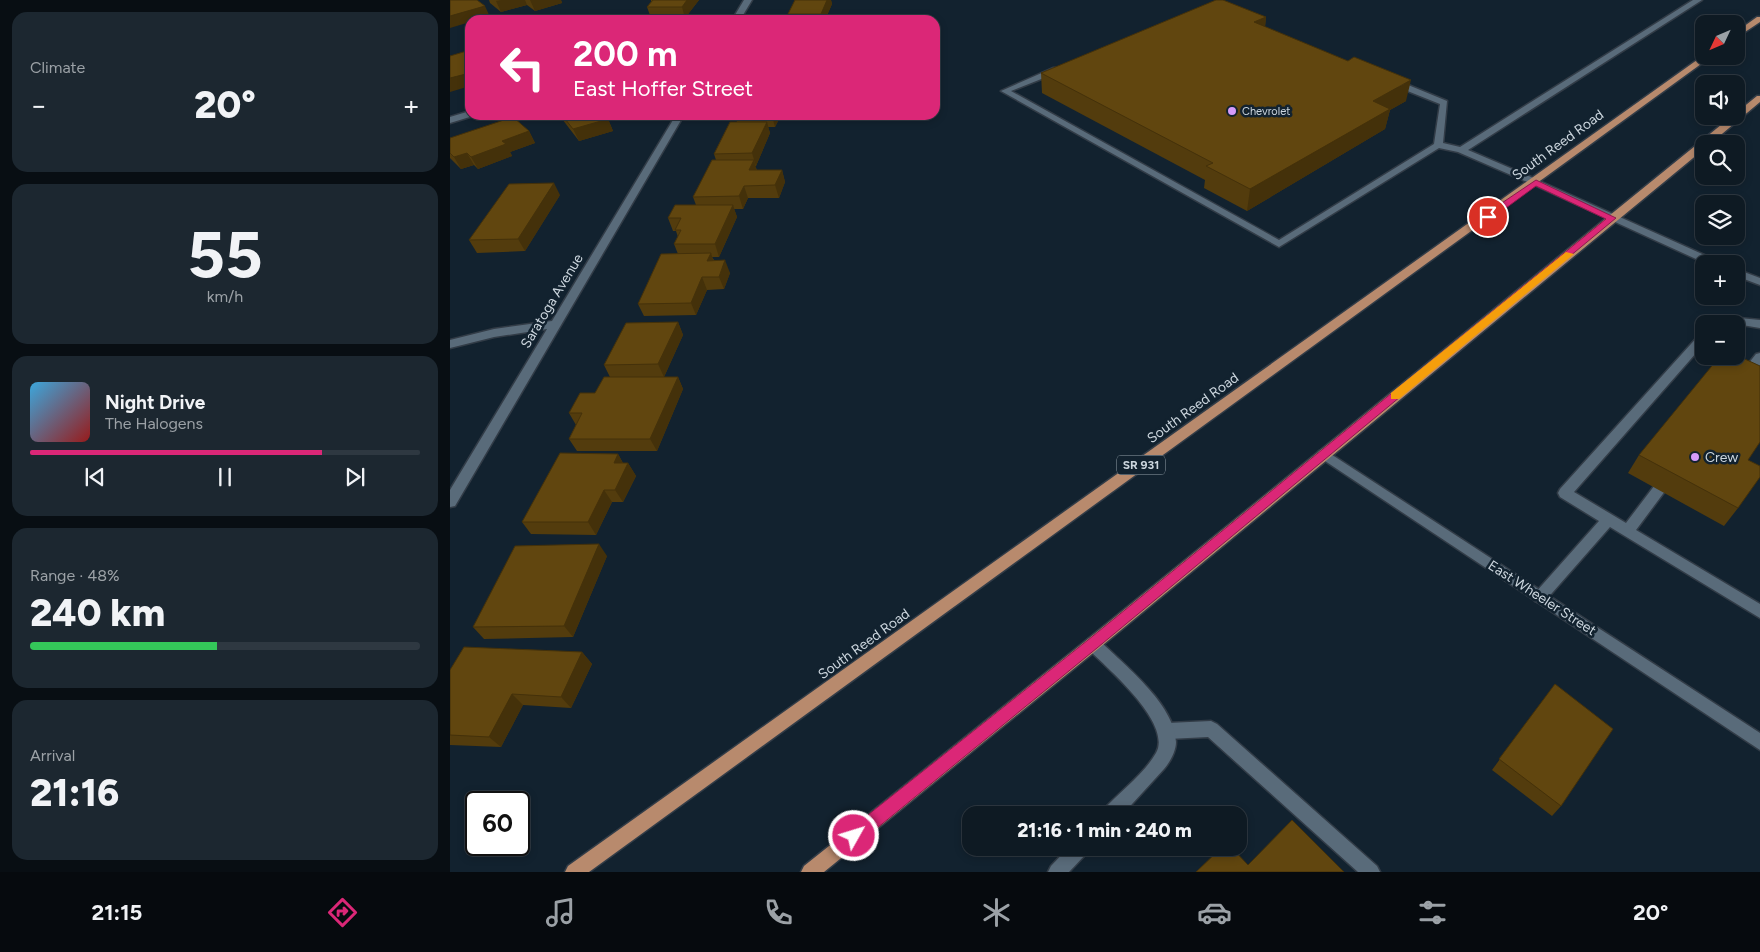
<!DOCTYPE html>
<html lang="en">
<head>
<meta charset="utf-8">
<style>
	body { margin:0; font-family:Figtree,sans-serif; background:#1c2730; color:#f1f3f6; height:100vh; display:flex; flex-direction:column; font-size:19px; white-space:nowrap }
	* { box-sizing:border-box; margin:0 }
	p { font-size:16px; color:#9ba1a6 }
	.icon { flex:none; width:28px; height:28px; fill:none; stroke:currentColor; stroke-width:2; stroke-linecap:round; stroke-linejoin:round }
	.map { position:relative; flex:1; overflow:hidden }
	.side { display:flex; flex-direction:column; gap:12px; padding:12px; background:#080e13; width:450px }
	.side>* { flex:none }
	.top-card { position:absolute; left:15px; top:15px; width:475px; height:105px; border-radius:15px; box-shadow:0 2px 8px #0003,0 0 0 1px #2e3841; background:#db2777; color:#fff; overflow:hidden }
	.needle { width:32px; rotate:226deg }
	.tools { position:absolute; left:1245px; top:15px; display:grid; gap:10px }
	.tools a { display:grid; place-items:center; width:50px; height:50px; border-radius:10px; background:#0e1a23; box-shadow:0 2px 8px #0003,0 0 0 1px #2e3841; font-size:25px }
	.speed { position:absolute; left:15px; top:791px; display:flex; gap:10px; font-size:25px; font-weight:700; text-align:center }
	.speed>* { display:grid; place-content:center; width:65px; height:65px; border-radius:50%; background:#0e1a23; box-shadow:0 2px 8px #0003,0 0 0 1px #2e3841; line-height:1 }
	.speed .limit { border:2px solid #111; border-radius:8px; background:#fff; color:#111 }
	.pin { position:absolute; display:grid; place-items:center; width:42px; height:42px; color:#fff; margin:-21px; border:2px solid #fff; border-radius:50%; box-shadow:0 1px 5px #0007 }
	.me { position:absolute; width:55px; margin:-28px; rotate:51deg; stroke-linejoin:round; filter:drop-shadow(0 0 4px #0008) }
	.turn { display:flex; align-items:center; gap:18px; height:105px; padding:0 25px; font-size:22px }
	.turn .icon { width:65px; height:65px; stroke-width:2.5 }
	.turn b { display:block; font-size:35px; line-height:42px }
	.big { font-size:38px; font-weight:800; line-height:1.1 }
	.side .widget { flex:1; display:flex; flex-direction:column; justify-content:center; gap:8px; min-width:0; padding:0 18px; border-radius:15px; background:#1c2730 }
	.side .dial { align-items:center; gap:0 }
	.dial b { font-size:65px; line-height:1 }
	.song { display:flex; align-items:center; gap:15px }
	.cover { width:60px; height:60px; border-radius:8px; background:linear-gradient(135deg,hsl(200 70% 55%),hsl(0 70% 35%)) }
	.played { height:5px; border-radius:2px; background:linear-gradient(90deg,#db2777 75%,#2e3841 75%) }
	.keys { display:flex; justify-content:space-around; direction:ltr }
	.heat { display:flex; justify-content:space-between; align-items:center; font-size:28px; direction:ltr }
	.charge { height:8px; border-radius:4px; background:linear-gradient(90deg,#34c759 48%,#2e3841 0) }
	.trip { position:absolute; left:512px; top:806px; width:285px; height:50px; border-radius:15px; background:#0e1a23; box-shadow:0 2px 8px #0003,0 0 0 1px #2e3841; font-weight:800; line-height:50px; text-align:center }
	.tabs { display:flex; height:80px; justify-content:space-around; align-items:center; background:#060a0e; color:#9ba1a6 }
	.tabs .icon { width:35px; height:35px }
	.tabs .current { color:#db2777 }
	.tabs b { font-size:22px; color:#f1f3f6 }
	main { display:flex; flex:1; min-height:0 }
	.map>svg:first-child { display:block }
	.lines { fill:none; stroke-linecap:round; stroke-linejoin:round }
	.lane-casing { stroke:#323c47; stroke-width:3 }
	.street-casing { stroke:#323c47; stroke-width:3 }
	.primary-casing { stroke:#323c47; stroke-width:3 }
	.lane { fill:#596b7a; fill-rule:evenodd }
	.street { fill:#596b7a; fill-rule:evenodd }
	.primary { fill:#b88a6d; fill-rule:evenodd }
	.wall { fill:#533c0d }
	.shaded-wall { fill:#44310a }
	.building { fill:#61460f; stroke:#44310a }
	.route { fill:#db2777; stroke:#8e194d }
	.slow { fill:#f59e0b }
	.poi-dot { fill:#d59bfa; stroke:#12222f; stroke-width:2 }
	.labels { text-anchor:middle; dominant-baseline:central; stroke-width:5; stroke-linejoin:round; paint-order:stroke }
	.far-poi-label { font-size:11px; fill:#ccd6de; stroke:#12222f; text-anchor:start }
	.shield { fill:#12222f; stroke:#94a0aa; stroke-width:1 }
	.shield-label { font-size:12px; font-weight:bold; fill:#ccd6de }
	.street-label { font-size:14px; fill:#ccd6de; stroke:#12222f }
	.poi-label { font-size:14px; fill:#ccd6de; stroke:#12222f; text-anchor:start }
</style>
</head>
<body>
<main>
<section class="side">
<div class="widget"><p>Climate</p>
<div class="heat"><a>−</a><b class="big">20°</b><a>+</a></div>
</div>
<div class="widget dial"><b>55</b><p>km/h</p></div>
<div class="widget">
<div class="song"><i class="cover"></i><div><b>Night Drive</b><p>The Halogens</p></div></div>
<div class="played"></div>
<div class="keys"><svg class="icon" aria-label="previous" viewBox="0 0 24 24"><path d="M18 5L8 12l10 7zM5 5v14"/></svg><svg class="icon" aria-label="pause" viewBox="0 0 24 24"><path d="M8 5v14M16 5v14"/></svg><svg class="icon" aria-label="next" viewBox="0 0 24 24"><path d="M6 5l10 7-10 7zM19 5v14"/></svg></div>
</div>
<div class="widget"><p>Range · 48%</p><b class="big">240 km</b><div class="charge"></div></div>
<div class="widget"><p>Arrival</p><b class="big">21:16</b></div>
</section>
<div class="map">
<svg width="1310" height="872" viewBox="0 0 1310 872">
	<rect width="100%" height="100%" fill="#12222f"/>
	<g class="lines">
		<defs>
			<g id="lane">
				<polygon points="1243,0 1252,0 1018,150 1088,180 1088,184 1082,184 1008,152 989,148 829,247 551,91 603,68 609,68 609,72 561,91 829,240 984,144 990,104 940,84 940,80 946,80 997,101 993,143 1010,147"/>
				<polygon points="1279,317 1310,320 1310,328 1286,324 1268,324"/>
				<polygon points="1254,333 1254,344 1124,492 1176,523 1214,473 1224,473 1226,476 1224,479 1186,530 1310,604 1310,618 1160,527 1095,601 1090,603 1085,601 1083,597 1085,593 1149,521 1110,497 1108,493 1110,489 1250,334"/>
				<polygon points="1310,353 1310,365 1299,379 1291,379 1289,376 1291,373 1306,354"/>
				<polygon points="761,721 767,724 927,866 930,872 908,872 758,737 718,739 712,736 710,731 712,726 718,723"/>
			</g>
			<g id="street">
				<polygon points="294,0 302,0 290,20 282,20"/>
				<polygon points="20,111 20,115 23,116 0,123 0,117"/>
				<polygon points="226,115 234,115 5,506 0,507 0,490 97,329 44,337 0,348 0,340 44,329 102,321"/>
				<polygon points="1085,179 1270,262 1271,264 1257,264 1082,184 1082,180"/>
				<polygon points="1286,269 1310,278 1310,285 1286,276"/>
				<polygon points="873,449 1310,733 1310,750 869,457 867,454 869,451"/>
				<path d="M 643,637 L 648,639 C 673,664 725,704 726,742 C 726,751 720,762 714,769 L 672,815 L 651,815 L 654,809 C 671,791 694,774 706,753 C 723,723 656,667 638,649 L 635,644 L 638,639 Z"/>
				<polygon points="618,848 639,848 636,854 619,872 598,872 601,866"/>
			</g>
			<g id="primary">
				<polygon points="1307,17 1310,17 1310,22 1286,38 1286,32"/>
				<polygon points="1254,55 1262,56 139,872 115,872 118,866"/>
				<polygon points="1307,96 1310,96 1310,102 1260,144 1254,144 1254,149 648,649 374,872 351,872 354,866 638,639 1282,116 1286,116 1286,113"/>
			</g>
		</defs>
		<!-- lane casing -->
		<use href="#lane" class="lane-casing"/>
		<!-- street casing -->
		<use href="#street" class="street-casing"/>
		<!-- primary casing -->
		<use href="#primary" class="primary-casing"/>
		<!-- lane -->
		<use href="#lane" class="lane"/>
		<!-- street -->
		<use href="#street" class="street"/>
		<!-- primary -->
		<use href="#primary" class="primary"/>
	</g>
	<!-- wall -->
	<g class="wall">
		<polygon points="39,0 111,0 112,3 85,11 77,5 51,12 40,3"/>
		<polygon points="201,0 249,0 235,18 201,18 197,7 201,2"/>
		<polygon points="345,0 381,0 382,4 375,20 339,20 338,14"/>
		<polygon points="816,17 815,27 956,101 940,110 935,129 797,211 754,188 755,180 592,93 591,73"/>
		<polygon points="109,115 169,115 158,119 163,131 129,141"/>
		<polygon points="331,115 325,127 318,127 320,133 306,166 305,166 307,170 332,170 335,182 329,198 298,198 293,209 284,209 287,217 269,257 262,257 264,260 280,273 274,289 257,290 246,315 194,316 188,304 228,254 224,244 228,237 226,231 223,231 218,218 246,205 243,197 266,160 264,154 287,122 285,116"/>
		<polygon points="79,131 85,143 60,152 62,156 28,169 24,165 11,169 0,158 0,138"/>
		<polygon points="110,195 75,251 27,253 19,240"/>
		<polygon points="228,322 233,335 214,377 228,377 233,389 207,451 127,451 119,439 126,425 119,413 145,393 160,377 154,365"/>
		<polygon points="168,454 173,463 178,463 186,476 173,502 162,502 146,535 81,534 72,522"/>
		<polygon points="1189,455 1298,460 1288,508 1274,526 1178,473"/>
		<polygon points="157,556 123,637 34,639 23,627"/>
		<polygon points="132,652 142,664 121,708 73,705 51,747 0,745 0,670"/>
		<polygon points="1105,684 1111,806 1102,816 1042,770"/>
	</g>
	<!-- shaded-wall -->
	<g class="shaded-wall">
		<polygon points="51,0 75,0 77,5 51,12 46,1"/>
		<polygon points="80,0 111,0 112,3 85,11"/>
		<polygon points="237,0 249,0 235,18 232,7"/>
		<polygon points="377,0 381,0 382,4 375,20 372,20 371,14"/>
		<polygon points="35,6 40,17 29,20 20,20 20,22 0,28 0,16"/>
		<polygon points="816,17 814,36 804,22"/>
		<polygon points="20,73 20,86 0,92 0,78"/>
		<polygon points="961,80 956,101 940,110 935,129 797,211 800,189 923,101"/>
		<polygon points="153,115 169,115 155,120"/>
		<polygon points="322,115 331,115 325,127 322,116"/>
		<polygon points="158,119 163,131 129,141 123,129"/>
		<polygon points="317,122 320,133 306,166 302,153"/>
		<polygon points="79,131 85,143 60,152 62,156 28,169 21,157 52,141"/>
		<polygon points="17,153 24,165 11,169 4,157"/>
		<polygon points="304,160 307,172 299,170"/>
		<polygon points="332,170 335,182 329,198 325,185"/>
		<polygon points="104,183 110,195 75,251 68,239"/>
		<polygon points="294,186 298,198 293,209 289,196"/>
		<polygon points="283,205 287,217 269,257 265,244"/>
		<polygon points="261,253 265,266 257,261"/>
		<polygon points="275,260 280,273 274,289 269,277"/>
		<polygon points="252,277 257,290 246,315 241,303"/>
		<polygon points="228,322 233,335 214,377 208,364"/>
		<polygon points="228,377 233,389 207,451 200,439"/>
		<polygon points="168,454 175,467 164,463"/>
		<polygon points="178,463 186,476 173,502 165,490"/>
		<polygon points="154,490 162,502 146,535 138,522"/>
		<polygon points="149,544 157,556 123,637 114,626"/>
		<polygon points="132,652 142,664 121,708 111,697"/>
		<polygon points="62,694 73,705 51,747 39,737"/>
	</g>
	<!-- building -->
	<g class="building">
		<polygon points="0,0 27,0 35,6 0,16"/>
		<polygon points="203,0 237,0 232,7 197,7"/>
		<polygon points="345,0 377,0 371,14 338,14"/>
		<polygon points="766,0 773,0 816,17 804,22 898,61 904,57 961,80 923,101 940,109 800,189 756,166 763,163 591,73"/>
		<polygon points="20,50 20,73 0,78 0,56"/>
		<polygon points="112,115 155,115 158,119 123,129"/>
		<polygon points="285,115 322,115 285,116"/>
		<polygon points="63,117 79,131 52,141 56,144 21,157 17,153 4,157 0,153 0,138"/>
		<polygon points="280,122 317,122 302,153 264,154"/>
		<polygon points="262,160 304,160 299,170 332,170 325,185 294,186 289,196 243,197"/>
		<polygon points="104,183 68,239 19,240 59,184"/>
		<polygon points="225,205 283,205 265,244 224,244 231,230 225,230 231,218 218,218"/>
		<polygon points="261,253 257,261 275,260 269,277 252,277 241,303 188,304 211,254"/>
		<polygon points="228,322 208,364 154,365 176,323"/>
		<polygon points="1286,355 1310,366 1310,442 1298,460 1310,466 1310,477 1288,508 1189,455 1270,356 1286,356"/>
		<polygon points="154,377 228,377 200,439 119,439 132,413 119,413 130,393 145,393"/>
		<polygon points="110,453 168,454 164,463 178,463 165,490 154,490 138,522 72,522"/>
		<polygon points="149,544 114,626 23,627 65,546"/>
		<polygon points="14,647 132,652 111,697 62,694 39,737 0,735 0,670"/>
		<polygon points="1105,684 1163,729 1111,806 1049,759"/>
		<polygon points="842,820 894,872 746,872 771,848 782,848 798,865"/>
	</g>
	<!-- route -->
	<polygon class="route" points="1086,180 1166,218 647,648 410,842 404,844 399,842 397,836 399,830 638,640 1156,219 1086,186 1041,219 1034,219 1034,215"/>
	<!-- slow -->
	<polygon class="slow" points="1116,252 1124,254 949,399 941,399 941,393"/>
	<!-- markers -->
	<g class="poi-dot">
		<circle cx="782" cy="111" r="5"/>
		<circle cx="1245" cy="457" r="5"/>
	</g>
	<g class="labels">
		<!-- far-poi labels -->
		<g class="far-poi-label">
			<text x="792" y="111">Chevrolet</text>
		</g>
		<!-- shield labels -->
		<rect class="shield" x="667" y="455.5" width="48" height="19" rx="4"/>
		<g class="shield-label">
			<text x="691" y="465">SR 931</text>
		</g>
		<!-- street labels -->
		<g class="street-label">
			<text transform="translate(1108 145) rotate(-36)">South Reed Road</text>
			<text transform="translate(102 301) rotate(-59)">Saratoga Avenue</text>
			<text transform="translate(743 408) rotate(-36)">South Reed Road</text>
			<text transform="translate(1092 598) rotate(33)">East Wheeler Street</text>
			<text transform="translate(414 644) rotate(-36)">South Reed Road</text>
		</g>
		<!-- poi labels -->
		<g class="poi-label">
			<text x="1255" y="457">Crew</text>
		</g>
	</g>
</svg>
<div class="tools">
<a><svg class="needle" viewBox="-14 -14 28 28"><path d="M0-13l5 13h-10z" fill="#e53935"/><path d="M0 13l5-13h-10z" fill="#9ba1a6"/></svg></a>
<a><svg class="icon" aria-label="sound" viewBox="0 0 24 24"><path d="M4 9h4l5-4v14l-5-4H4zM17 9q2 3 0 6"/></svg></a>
<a><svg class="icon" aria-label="search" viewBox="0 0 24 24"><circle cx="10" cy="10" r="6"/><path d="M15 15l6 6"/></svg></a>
<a><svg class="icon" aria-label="layers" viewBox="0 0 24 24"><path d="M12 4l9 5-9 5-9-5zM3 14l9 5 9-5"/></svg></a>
<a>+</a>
<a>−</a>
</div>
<div class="speed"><div class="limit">60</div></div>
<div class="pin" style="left:1038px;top:217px;background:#d93025"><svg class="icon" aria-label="arrive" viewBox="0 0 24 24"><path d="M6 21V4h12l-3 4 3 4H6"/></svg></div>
<svg class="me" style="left:404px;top:836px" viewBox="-20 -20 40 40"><circle r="17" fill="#db2777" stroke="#fff" stroke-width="3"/><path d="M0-11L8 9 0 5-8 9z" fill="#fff"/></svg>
<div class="trip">21:16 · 1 min · 240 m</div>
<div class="top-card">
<div class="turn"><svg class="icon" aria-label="left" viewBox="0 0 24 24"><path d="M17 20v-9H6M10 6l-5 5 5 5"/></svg><div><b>200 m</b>East Hoffer Street</div></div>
</div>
</div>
</main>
<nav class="tabs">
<b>21:15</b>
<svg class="icon current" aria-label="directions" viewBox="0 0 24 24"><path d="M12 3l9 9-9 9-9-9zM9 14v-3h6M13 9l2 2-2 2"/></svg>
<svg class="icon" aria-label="music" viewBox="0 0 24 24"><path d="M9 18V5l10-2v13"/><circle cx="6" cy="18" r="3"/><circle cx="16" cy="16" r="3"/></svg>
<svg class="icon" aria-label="phone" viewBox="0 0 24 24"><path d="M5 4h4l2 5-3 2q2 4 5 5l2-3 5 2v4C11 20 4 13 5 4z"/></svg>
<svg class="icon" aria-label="climate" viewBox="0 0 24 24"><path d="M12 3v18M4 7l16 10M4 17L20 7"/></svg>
<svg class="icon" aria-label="car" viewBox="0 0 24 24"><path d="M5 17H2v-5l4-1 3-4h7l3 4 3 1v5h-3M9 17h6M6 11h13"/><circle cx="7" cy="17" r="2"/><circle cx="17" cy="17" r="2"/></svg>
<svg class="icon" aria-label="filters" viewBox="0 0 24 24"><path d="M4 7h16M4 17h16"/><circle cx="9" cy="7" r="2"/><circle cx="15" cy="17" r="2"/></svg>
<b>20°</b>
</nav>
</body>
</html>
